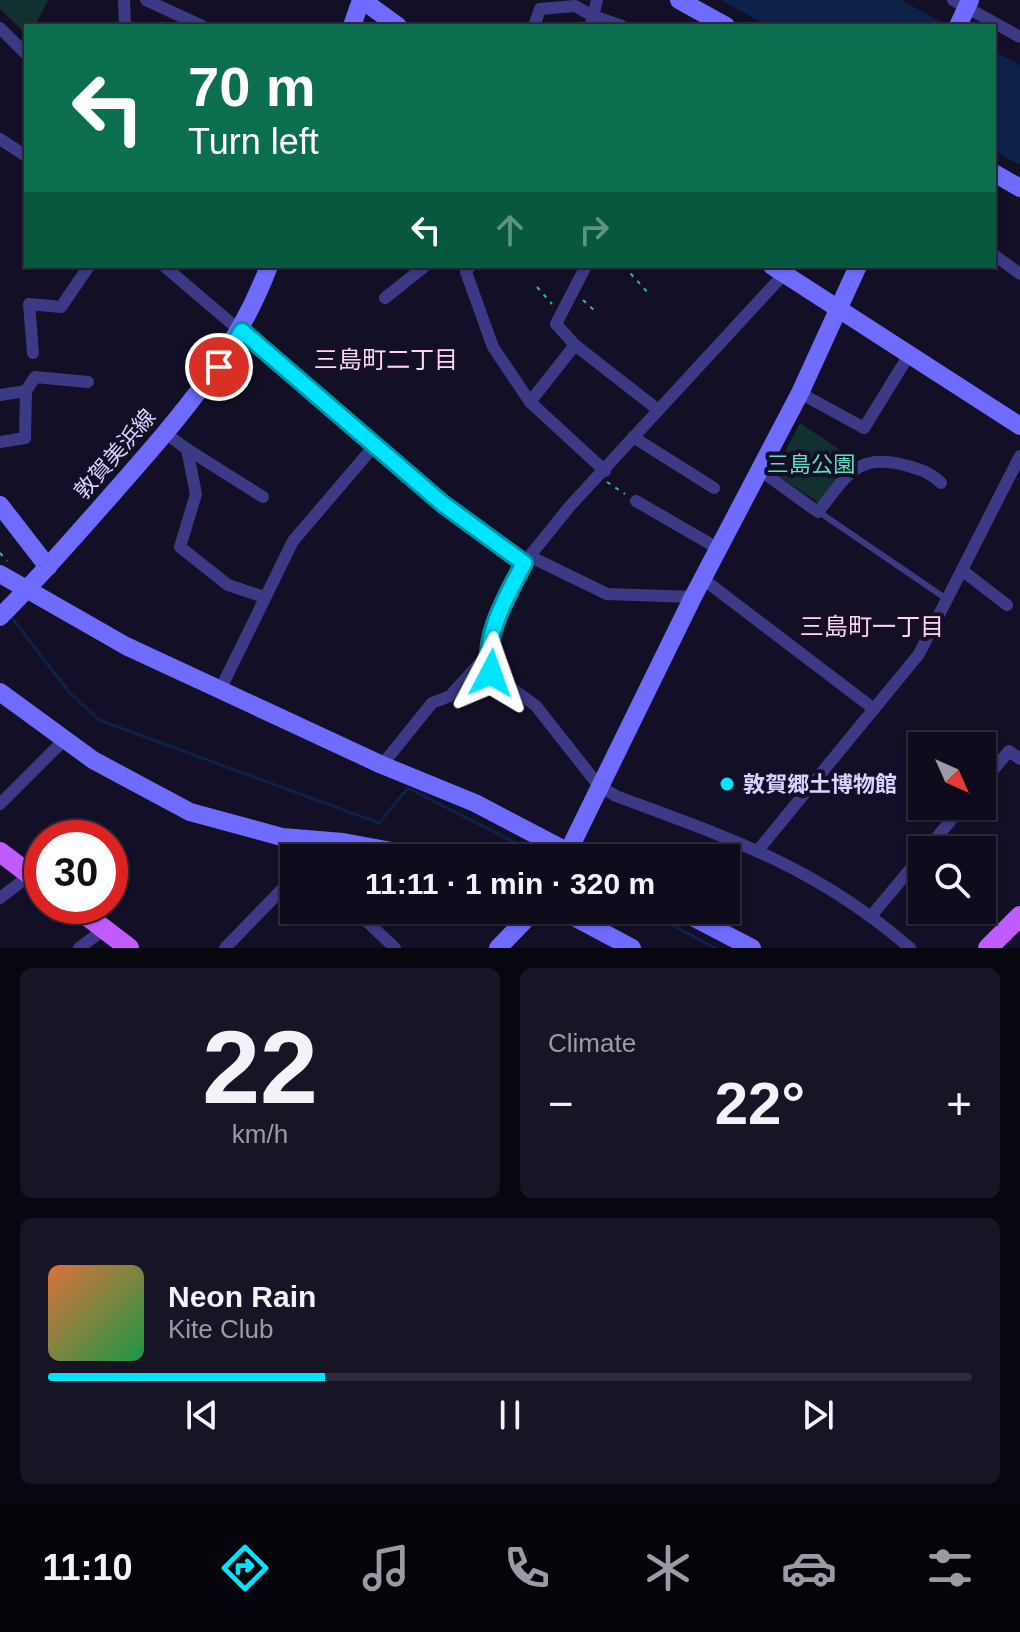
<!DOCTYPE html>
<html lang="en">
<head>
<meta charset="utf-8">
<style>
	body { margin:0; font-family:Arial,"Noto Sans JP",sans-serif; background:#171425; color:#f1f3f6; height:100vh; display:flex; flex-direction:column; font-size:30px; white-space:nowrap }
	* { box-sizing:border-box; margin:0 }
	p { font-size:26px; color:#9b9ba3 }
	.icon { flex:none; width:44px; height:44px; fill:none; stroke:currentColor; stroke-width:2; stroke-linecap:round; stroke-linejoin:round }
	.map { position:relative; height:948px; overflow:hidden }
	.sheet { display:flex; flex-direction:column; gap:20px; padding:20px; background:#08060f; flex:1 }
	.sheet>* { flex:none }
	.banner { position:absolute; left:24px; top:24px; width:972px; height:244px; border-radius:0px; box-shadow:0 2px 6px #0004,0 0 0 2px #2e2b3b; background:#0b6e4f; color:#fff; overflow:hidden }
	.needle { width:52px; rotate:135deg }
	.controls { position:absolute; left:908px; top:732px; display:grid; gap:16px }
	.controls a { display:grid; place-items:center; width:88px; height:88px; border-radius:0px; background:#0e0b1c; box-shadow:0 2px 6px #0004,0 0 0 2px #2e2b3b; font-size:40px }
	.speed { position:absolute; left:24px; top:820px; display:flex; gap:16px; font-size:40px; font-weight:700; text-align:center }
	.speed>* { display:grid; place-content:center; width:104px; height:104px; border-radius:50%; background:#0e0b1c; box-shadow:0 2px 6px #0004,0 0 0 2px #2e2b3b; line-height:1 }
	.speed .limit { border:12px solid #d22; background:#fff; color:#111 }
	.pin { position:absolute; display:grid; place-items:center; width:68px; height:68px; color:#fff; margin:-34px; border:4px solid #fff; border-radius:50%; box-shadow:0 2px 8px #0007 }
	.me { position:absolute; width:88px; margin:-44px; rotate:4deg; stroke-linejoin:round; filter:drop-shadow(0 0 6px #0008) }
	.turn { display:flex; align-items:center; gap:28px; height:168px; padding:0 32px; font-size:36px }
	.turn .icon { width:104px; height:104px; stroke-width:2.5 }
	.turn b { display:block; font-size:56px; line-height:68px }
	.lanes { display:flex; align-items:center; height:76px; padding:0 32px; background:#0003; justify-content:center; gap:40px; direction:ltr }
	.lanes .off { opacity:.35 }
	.big { font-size:60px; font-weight:600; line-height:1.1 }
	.sheet .widget { flex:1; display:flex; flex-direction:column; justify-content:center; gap:12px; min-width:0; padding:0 28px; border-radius:12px; background:#171425 }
	.sheet .dial { align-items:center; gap:0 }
	.dial b { font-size:104px; line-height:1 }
	.song { display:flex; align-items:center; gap:24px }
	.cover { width:96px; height:96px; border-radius:12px; background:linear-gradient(135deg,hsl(20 70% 55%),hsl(140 70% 35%)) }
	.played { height:8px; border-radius:4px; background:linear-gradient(90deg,#00e5ff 30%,#2e2b3b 30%) }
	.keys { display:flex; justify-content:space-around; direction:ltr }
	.heat { display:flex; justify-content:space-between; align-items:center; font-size:44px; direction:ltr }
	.sheet .tiles { flex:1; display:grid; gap:20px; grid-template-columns:1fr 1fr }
	.widget:last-child { grid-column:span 2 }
	.trip { position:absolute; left:280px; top:844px; width:460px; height:80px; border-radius:0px; background:#0e0b1c; box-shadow:0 2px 6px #0004,0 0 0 2px #2e2b3b; font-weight:600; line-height:80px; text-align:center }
	.dock { display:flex; height:128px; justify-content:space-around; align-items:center; background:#06040b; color:#9b9ba3 }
	.dock .icon { width:56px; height:56px }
	.dock .active { color:#00e5ff }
	.dock b { font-size:36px; color:#f1f3f6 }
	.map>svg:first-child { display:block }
	.green { fill:#12302f }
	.water { fill:#0c2248 }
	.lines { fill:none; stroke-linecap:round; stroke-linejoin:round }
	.stream { stroke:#0c2248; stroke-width:3 }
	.path { stroke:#2fb8b0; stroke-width:2; stroke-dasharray:4 6; stroke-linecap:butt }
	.lane { stroke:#3d3a85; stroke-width:6 }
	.street { stroke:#3d3a85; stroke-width:12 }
	.secondary { stroke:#6f6bff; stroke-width:18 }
	.primary { stroke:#c25bff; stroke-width:20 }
	.route-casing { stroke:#0095a6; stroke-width:20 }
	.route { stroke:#00e5ff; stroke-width:14 }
	.poi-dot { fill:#00e5ff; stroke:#130f26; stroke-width:3 }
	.labels { text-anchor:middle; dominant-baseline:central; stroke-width:8; stroke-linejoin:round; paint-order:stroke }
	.street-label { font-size:22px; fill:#d9d4ff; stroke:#130f26 }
	.park-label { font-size:22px; fill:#5fe0c0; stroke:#130f26 }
	.poi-label { font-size:22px; font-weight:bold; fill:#d9d4ff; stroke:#130f26; text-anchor:start }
	.neighbourhood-label { font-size:24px; fill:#ffd6f0; stroke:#130f26 }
</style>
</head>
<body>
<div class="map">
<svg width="1020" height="948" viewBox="0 0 1020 948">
	<rect width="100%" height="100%" fill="#130f26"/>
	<!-- green -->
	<g class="green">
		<polygon points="0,0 48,0 35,26 26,26 26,34 0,9"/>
		<polygon points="800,423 843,452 850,466 819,503 774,473"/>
	</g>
	<!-- water -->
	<g class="water">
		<polygon points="721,0 901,0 949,26 768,26"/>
		<polygon points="994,51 1020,65 1020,165 994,151"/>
	</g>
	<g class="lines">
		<!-- stream -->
		<g class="stream">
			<polyline points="12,618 69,692 99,720 379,823 408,788 545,858"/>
			<polyline points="644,910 715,948"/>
		</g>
		<!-- path -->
		<g class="path">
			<polyline points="624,266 648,293"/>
			<polyline points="537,287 552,304"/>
			<polyline points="583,300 597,313"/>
			<polyline points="607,482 625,494"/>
			<polyline points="0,553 7,561"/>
		</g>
		<!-- lane -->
		<polyline class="lane" points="819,512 948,600"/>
		<!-- street -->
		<g class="street">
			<polyline points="124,0 125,26"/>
			<polyline points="146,0 202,26"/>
			<polyline points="953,0 1020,37"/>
			<polyline points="534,26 540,9 575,6 593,16 597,0"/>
			<polyline points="590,26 593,16 622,26"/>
			<polyline points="0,28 26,54"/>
			<polyline points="0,139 26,156"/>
			<polyline points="994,255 1020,274"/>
			<polyline points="164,266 443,504 524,563"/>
			<polyline points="470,266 466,272 493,347 530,402 605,471"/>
			<path d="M 784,274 L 570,506 L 524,563 L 505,600 L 486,656 L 491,673 L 536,706 L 599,786 L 616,796 C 731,839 815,866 910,948"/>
			<polyline points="385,298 425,266"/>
			<polyline points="575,345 556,324 586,266"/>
			<polyline points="33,353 29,304 61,307 89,266"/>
			<polyline points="26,391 35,377 88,382"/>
			<polyline points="800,393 864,428 909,355"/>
			<polyline points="0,395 26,391 25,438 0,442"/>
			<polyline points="530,402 575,345 657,409"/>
			<polyline points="165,433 187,449 196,494 180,547 228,585 264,597"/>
			<polyline points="633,437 714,488"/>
			<polyline points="187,449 263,497"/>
			<path d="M 761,471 L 818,512 C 847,476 857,451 908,466 C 922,470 931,473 941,483"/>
			<polyline points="636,501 719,549"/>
			<polyline points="531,557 607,594 693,597"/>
			<polyline points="963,571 1007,605"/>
			<polyline points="703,579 874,709"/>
			<polyline points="220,690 293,541 375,445"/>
			<polyline points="382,765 432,703 450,696 486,656"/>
			<polyline points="982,783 1009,751 1020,759"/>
			<polyline points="0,804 63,741"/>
			<polyline points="282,837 302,858"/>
			<polyline points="759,849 919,654 1020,456"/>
			<polyline points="926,850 963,806"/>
			<polyline points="0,898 30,875"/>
			<polyline points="355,910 395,948"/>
			<polyline points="872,915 922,855"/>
			<polyline points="79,948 106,928"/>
			<polyline points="225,948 294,877"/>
		</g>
		<!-- secondary -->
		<g class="secondary">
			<polyline points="362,0 398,26"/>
			<polyline points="679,0 726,26"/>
			<polyline points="352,26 361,0"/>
			<polyline points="958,26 970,0"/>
			<polyline points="994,173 1020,188"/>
			<polyline points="772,266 1020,426"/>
			<polyline points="0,505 48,567"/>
			<polyline points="0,574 126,646 382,765 475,803 580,858"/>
			<path d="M 0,617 C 40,577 77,534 115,491 C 178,419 235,356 269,266"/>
			<polyline points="0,692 93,760 190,812 282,837 343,842 430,858"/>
			<polyline points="565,858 693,597 800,393 858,266"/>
			<polyline points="561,910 632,948"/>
			<polyline points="679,910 752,948"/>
			<polyline points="498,948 535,910"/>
		</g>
		<!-- primary -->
		<g class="primary">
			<polyline points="0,852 42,884"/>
			<polyline points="74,906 129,948"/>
			<polyline points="988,948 1020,916"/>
		</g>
	</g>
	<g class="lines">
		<defs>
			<path id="route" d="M 219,367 L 242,331 L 443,504 L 524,563 C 508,594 481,638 491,673"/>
		</defs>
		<!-- route casing -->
		<use href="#route" class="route-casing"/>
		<!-- route -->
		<use href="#route" class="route"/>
	</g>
	<!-- markers -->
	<circle class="poi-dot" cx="727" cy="784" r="8"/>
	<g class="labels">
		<!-- street labels -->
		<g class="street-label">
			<text transform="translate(115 454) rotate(-49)">敦賀美浜線</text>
		</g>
		<!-- park labels -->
		<g class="park-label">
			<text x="811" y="464">三島公園</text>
		</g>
		<!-- poi labels -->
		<g class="poi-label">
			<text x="743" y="784">敦賀郷土博物館</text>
		</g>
		<!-- neighbourhood labels -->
		<g class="neighbourhood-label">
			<text x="386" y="359">三島町二丁目</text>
			<text x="872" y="626">三島町一丁目</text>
		</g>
	</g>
</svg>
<div class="controls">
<a><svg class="needle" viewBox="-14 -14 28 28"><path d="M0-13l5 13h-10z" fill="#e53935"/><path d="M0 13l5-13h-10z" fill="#9b9ba3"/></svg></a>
<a><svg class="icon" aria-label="search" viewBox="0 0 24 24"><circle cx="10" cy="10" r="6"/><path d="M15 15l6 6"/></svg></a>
</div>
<div class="speed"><div class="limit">30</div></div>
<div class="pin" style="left:219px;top:367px;background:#d93025"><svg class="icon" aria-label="arrive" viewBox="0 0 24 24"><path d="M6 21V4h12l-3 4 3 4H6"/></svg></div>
<svg class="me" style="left:491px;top:673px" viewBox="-20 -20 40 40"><path d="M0-17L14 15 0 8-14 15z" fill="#00e5ff" stroke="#fff" stroke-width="4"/></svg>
<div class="trip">11:11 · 1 min · 320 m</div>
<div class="banner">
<div class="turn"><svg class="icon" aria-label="left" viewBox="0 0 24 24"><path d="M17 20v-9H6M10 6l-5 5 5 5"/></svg><div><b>70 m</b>Turn left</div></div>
<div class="lanes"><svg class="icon" aria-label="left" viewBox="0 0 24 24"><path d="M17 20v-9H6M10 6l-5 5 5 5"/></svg><svg class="icon off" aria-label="ahead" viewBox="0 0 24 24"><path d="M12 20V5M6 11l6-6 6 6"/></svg><svg class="icon off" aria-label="right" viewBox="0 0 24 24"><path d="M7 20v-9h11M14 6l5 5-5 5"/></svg></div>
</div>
</div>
<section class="sheet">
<div class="tiles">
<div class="widget dial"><b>22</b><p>km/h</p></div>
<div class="widget"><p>Climate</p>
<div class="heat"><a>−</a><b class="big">22°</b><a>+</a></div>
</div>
<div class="widget">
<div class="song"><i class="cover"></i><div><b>Neon Rain</b><p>Kite Club</p></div></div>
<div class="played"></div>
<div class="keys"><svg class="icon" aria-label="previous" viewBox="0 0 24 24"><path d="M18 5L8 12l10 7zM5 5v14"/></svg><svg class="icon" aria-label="pause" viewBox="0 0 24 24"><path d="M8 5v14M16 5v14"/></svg><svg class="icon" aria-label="next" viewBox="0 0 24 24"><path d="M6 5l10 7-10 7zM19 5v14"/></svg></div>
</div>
</div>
</section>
<nav class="dock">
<b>11:10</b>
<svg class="icon active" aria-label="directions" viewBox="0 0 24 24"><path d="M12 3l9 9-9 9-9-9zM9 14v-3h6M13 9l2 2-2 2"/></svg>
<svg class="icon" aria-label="music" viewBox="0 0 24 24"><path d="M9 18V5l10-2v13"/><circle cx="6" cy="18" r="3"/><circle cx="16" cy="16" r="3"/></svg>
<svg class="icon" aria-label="phone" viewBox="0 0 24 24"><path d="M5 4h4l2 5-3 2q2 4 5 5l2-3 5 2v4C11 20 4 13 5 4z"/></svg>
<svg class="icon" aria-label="climate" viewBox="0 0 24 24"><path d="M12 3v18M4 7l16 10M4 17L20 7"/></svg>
<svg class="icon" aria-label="car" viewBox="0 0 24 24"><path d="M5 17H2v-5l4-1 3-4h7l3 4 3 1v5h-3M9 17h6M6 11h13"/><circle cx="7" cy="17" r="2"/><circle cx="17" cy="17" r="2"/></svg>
<svg class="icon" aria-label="filters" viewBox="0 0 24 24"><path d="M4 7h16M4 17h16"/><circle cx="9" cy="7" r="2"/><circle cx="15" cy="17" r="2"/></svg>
</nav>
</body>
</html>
